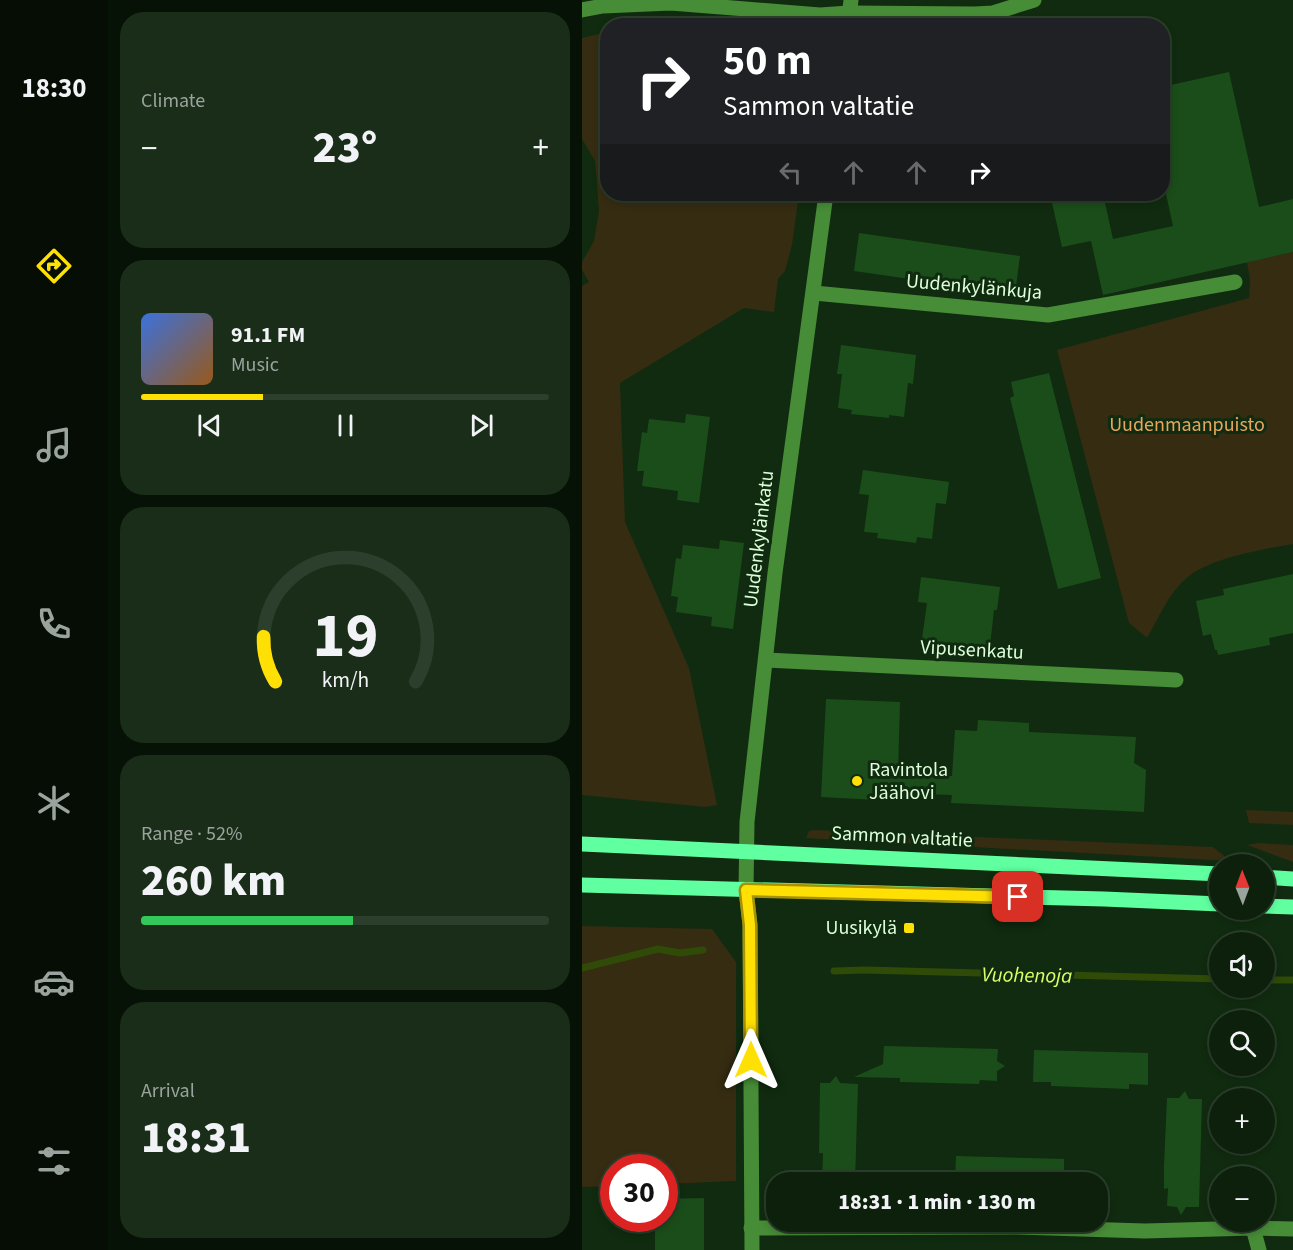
<!DOCTYPE html>
<html lang="en">
<head>
<meta charset="utf-8">
<style>
	body { margin:0; font-family:"Source Sans 3",sans-serif; background:#1a2d19; color:#f1f3f6; height:100vh; display:flex; flex-direction:column; font-size:22px; white-space:nowrap }
	* { box-sizing:border-box; margin:0 }
	p { font-size:20px; color:#9aa39d }
	.icon { flex:none; width:33px; height:33px; fill:none; stroke:currentColor; stroke-width:2; stroke-linecap:round; stroke-linejoin:round }
	.map { position:relative; flex:1; overflow:hidden }
	.drawer { display:flex; flex-direction:column; gap:12px; padding:12px; background:#071206; width:474px }
	.drawer>* { flex:none }
	.top-card { position:absolute; left:18px; top:18px; width:570px; height:183px; border-radius:24px; box-shadow:0 3px 9px #0003,0 0 0 2px #2c3e2c; background:#202124; color:#fff; overflow:hidden }
	.needle { width:39px; rotate:359deg }
	.fabs { position:absolute; left:627px; top:854px; display:grid; gap:12px }
	.fabs a { display:grid; place-items:center; width:66px; height:66px; border-radius:50%; background:#0c200b; box-shadow:0 3px 9px #0003,0 0 0 2px #2c3e2c; font-size:30px }
	.speed { position:absolute; left:18px; top:1154px; display:flex; gap:12px; font-size:30px; font-weight:700; text-align:center }
	.speed>* { display:grid; place-content:center; width:78px; height:78px; border-radius:50%; background:#0c200b; box-shadow:0 3px 9px #0003,0 0 0 2px #2c3e2c; line-height:1 }
	.speed .limit { border:9px solid #d22; background:#fff; color:#111 }
	.pin { position:absolute; display:grid; place-items:center; width:51px; height:51px; color:#fff; margin:-26px; border-radius:12px; box-shadow:0 3px 9px #0006 }
	.me { position:absolute; width:66px; margin:-33px; rotate:0deg; stroke-linejoin:round; filter:drop-shadow(0 0 4px #0008) }
	.turn { display:flex; align-items:center; gap:21px; height:126px; padding:0 24px; font-size:27px }
	.turn .icon { width:78px; height:78px; stroke-width:2.5 }
	.turn b { display:block; font-size:42px; line-height:51px }
	.lanes { display:flex; align-items:center; height:57px; padding:0 24px; background:#0003; justify-content:center; gap:30px; direction:ltr }
	.lanes .off { opacity:.35 }
	.big { font-size:45px; font-weight:800; line-height:1.1 }
	.drawer .tile { flex:1; display:flex; flex-direction:column; justify-content:center; gap:9px; min-width:0; padding:0 21px; border-radius:24px; background:#1a2d19 }
	.drawer .dial { align-items:center; gap:0 }
	.dial svg { height:156px; overflow:visible; fill:none; stroke:#2c3e2c; stroke-width:7; stroke-linecap:round; text-anchor:middle }
	.dial text { fill:#f1f3f6; stroke:none }
	.song { display:flex; align-items:center; gap:18px }
	.cover { width:72px; height:72px; border-radius:9px; background:linear-gradient(135deg,hsl(220 70% 55%),hsl(30 70% 35%)) }
	.played { height:6px; border-radius:3px; background:linear-gradient(90deg,#ffe005 30%,#2c3e2c 30%) }
	.keys { display:flex; justify-content:space-around; direction:ltr }
	.heat { display:flex; justify-content:space-between; align-items:center; font-size:33px; direction:ltr }
	.charge { height:9px; border-radius:4px; background:linear-gradient(90deg,#34c759 52%,#2c3e2c 0) }
	.trip { position:absolute; left:184px; top:1172px; width:342px; height:60px; border-radius:24px; background:#0c200b; box-shadow:0 3px 9px #0003,0 0 0 2px #2c3e2c; font-weight:800; line-height:60px; text-align:center }
	main { display:flex; flex:1; min-height:0 }
	.menu { display:flex; flex-direction:column; width:108px; justify-content:space-around; align-items:center; background:#050d04; color:#9aa39d }
	.menu .icon { width:42px; height:42px }
	.menu .on { color:#ffe005 }
	.menu b { font-size:27px; color:#f1f3f6 }
	.map>svg:first-child { display:block }
	.green { fill:#352c12 }
	.lines { fill:none; stroke-linecap:round; stroke-linejoin:round }
	.stream { stroke:#2f4b07; stroke-width:7 }
	.building { fill:#1b4d1a }
	.minor { stroke:#478c37; stroke-width:15 }
	.major { stroke:#60ffa0; stroke-width:15 }
	.route-casing { stroke:#a69203; stroke-width:15 }
	.route { stroke:#ffe005; stroke-width:10 }
	.poi-dot { fill:#ffe005; stroke:#102b0f; stroke-width:2 }
	.labels { text-anchor:middle; dominant-baseline:central; stroke-width:6; stroke-linejoin:round; paint-order:stroke }
	.street-label { font-size:20px; fill:#ddffd9; stroke:#102b0f }
	.park-label { font-size:20px; fill:#e8a65c; stroke:#102b0f }
	.poi-label { font-size:20px; fill:#ddffd9; stroke:#102b0f; text-anchor:start }
	.water-label { font-size:21px; font-style:italic; fill:#dbff67; stroke:#102b0f }
</style>
</head>
<body>
<main>
<nav class="menu">
<b>18:30</b>
<svg class="icon on" aria-label="directions" viewBox="0 0 24 24"><path d="M12 3l9 9-9 9-9-9zM9 14v-3h6M13 9l2 2-2 2"/></svg>
<svg class="icon" aria-label="music" viewBox="0 0 24 24"><path d="M9 18V5l10-2v13"/><circle cx="6" cy="18" r="3"/><circle cx="16" cy="16" r="3"/></svg>
<svg class="icon" aria-label="phone" viewBox="0 0 24 24"><path d="M5 4h4l2 5-3 2q2 4 5 5l2-3 5 2v4C11 20 4 13 5 4z"/></svg>
<svg class="icon" aria-label="climate" viewBox="0 0 24 24"><path d="M12 3v18M4 7l16 10M4 17L20 7"/></svg>
<svg class="icon" aria-label="car" viewBox="0 0 24 24"><path d="M5 17H2v-5l4-1 3-4h7l3 4 3 1v5h-3M9 17h6M6 11h13"/><circle cx="7" cy="17" r="2"/><circle cx="17" cy="17" r="2"/></svg>
<svg class="icon" aria-label="filters" viewBox="0 0 24 24"><path d="M4 7h16M4 17h16"/><circle cx="9" cy="7" r="2"/><circle cx="15" cy="17" r="2"/></svg>
</nav>
<section class="drawer">
<div class="tile"><p>Climate</p>
<div class="heat"><a>−</a><b class="big">23°</b><a>+</a></div>
</div>
<div class="tile">
<div class="song"><i class="cover"></i><div><b>91.1 FM</b><p>Music</p></div></div>
<div class="played"></div>
<div class="keys"><svg class="icon" aria-label="previous" viewBox="0 0 24 24"><path d="M18 5L8 12l10 7zM5 5v14"/></svg><svg class="icon" aria-label="pause" viewBox="0 0 24 24"><path d="M8 5v14M16 5v14"/></svg><svg class="icon" aria-label="next" viewBox="0 0 24 24"><path d="M6 5l10 7-10 7zM19 5v14"/></svg></div>
</div>
<div class="tile dial"><svg viewBox="0 0 100 80">
<path d="M14 69A42 42 0 1 1 86 69"/>
<path d="M14 69A42 42 0 0 1 8 46" stroke="#ffe005"/>
<text x="50" y="56" font-size="32" font-weight="700">19</text>
<text x="50" y="72" font-size="11">km/h</text>
</svg></div>
<div class="tile"><p>Range · 52%</p><b class="big">260 km</b><div class="charge"></div></div>
<div class="tile"><p>Arrival</p><b class="big">18:31</b></div>
</section>
<div class="map">
<svg width="711" height="1250" viewBox="0 0 711 1250">
	<rect width="100%" height="100%" fill="#102b0f"/>
	<!-- green -->
	<g class="green">
		<polygon points="25,32 26,194 217,194 210,245 203,271 196,279 192,312 162,308 38,383 43,522 107,668 135,805 123,807 0,795 0,286 7,282 0,270 0,262 12,241 17,211 13,161 0,139 0,38"/>
		<path d="M 711,252 L 711,544 C 682,549 628,558 606,577 C 587,592 577,618 565,638 L 547,623 L 475,350 L 667,298 L 668,280 L 665,262 Z"/>
		<polygon points="664,810 711,812 711,825 667,823"/>
		<polygon points="233,830 631,847 649,861 224,838 227,831"/>
		<polygon points="676,843 711,845 711,862 665,845"/>
		<polygon points="0,926 130,929 154,962 154,1181 83,1184 82,1167 32,1167 31,1186 0,1187"/>
	</g>
	<g class="lines">
		<!-- stream -->
		<g class="stream">
			<polyline points="0,968 76,949 98,953 121,950"/>
			<polyline points="252,971 283,970 638,979"/>
			<polyline points="682,980 711,980"/>
		</g>
	</g>
	<!-- building -->
	<g class="building">
		<polygon points="647,72 677,207 711,199 711,252 521,295 509,241 480,247 468,194 521,194 531,239 591,226 580,176 580,87"/>
		<polygon points="277,233 438,256 433,294 272,271"/>
		<polygon points="259,345 334,355 331,384 326,383 322,417 307,415 307,418 269,414 270,410 256,408 260,374 255,374"/>
		<polygon points="467,373 519,578 476,589 428,398 432,396 429,382"/>
		<polygon points="104,414 128,417 117,503 95,500 96,491 60,486 62,471 55,471 60,432 65,433 67,419 103,423"/>
		<polygon points="281,470 367,482 364,504 354,503 350,539 335,537 334,543 295,538 296,533 282,532 287,495 277,494"/>
		<polygon points="138,540 162,543 151,629 129,626 130,617 94,612 96,597 89,596 94,558 99,559 101,545 137,549"/>
		<polygon points="711,574 711,633 687,638 688,645 636,655 635,650 633,650 629,634 621,636 614,601 642,595 641,589"/>
		<polygon points="339,577 418,587 415,610 412,610 408,646 393,644 392,651 353,646 354,640 340,639 345,603 336,602"/>
		<polygon points="244,699 318,702 316,774 370,776 373,730 395,731 396,720 447,723 447,732 554,737 552,763 564,770 562,812 369,803 370,795 314,793 314,801 239,797"/>
		<polygon points="302,1046 416,1049 415,1061 423,1066 415,1071 415,1081 398,1080 397,1084 318,1082 318,1078 272,1077 301,1064"/>
		<polygon points="452,1050 566,1053 566,1085 547,1084 547,1089 469,1086 469,1082 451,1082"/>
		<polygon points="254,1076 258,1083 276,1084 273,1182 240,1182 241,1153 237,1153 238,1083 248,1083"/>
		<polygon points="603,1091 607,1099 620,1099 617,1207 604,1207 599,1215 595,1207 585,1206 586,1188 582,1189 582,1166 585,1098 597,1098"/>
		<polygon points="374,1156 482,1159 482,1182 373,1182"/>
		<polygon points="122,1198 122,1250 73,1250 73,1218 82,1218 82,1199"/>
	</g>
	<g class="lines">
		<!-- minor -->
		<g class="minor">
			<polyline points="0,10 21,6 89,3 238,15 267,13 393,14 411,13 452,0"/>
			<polyline points="266,26 269,0"/>
			<polyline points="232,293 466,315 653,282"/>
			<polyline points="184,660 594,680"/>
			<polyline points="169,1228 434,1227 563,1231 671,1228 711,1229"/>
			<polyline points="671,1228 677,1250"/>
			<polyline points="170,1250 168,925 164,890 165,822 193,573 244,194"/>
		</g>
		<!-- major -->
		<g class="major">
			<polyline points="0,844 638,874"/>
			<polyline points="682,877 711,879"/>
			<polyline points="0,885 522,899 638,904"/>
			<polyline points="682,906 711,907"/>
		</g>
	</g>
	<g class="lines">
		<defs>
			<polyline id="route" points="169,1060 168,925 164,890 436,897"/>
		</defs>
		<!-- route casing -->
		<use href="#route" class="route-casing"/>
		<!-- route -->
		<use href="#route" class="route"/>
	</g>
	<!-- markers -->
	<g class="poi-dot">
		<circle cx="275" cy="781" r="6"/>
		<rect x="321" y="922" width="12" height="12" rx="3"/>
	</g>
	<g class="labels">
		<!-- street labels -->
		<g class="street-label">
			<text transform="translate(392 287) rotate(5)">Uudenkylänkuja</text>
			<text transform="translate(177 539) rotate(-83)">Uudenkylänkatu</text>
			<text transform="translate(390 650) rotate(3)">Vipusenkatu</text>
			<text transform="translate(320 837) rotate(3)">Sammon valtatie</text>
		</g>
		<!-- park labels -->
		<g class="park-label">
			<text x="605" y="425">Uudenmaanpuisto</text>
		</g>
		<!-- poi labels -->
		<g class="poi-label">
			<text x="287" y="770">Ravintola<tspan x="287" dy="23">Jäähovi</tspan></text>
			<text x="315" y="928" text-anchor="end">Uusikylä</text>
		</g>
		<!-- water labels -->
		<g class="water-label">
			<text transform="translate(445 975) rotate(1)">Vuohenoja</text>
		</g>
	</g>
</svg>
<div class="fabs">
<a><svg class="needle" viewBox="-14 -14 28 28"><path d="M0-13l5 13h-10z" fill="#e53935"/><path d="M0 13l5-13h-10z" fill="#9aa39d"/></svg></a>
<a><svg class="icon" aria-label="sound" viewBox="0 0 24 24"><path d="M4 9h4l5-4v14l-5-4H4zM17 9q2 3 0 6"/></svg></a>
<a><svg class="icon" aria-label="search" viewBox="0 0 24 24"><circle cx="10" cy="10" r="6"/><path d="M15 15l6 6"/></svg></a>
<a>+</a>
<a>−</a>
</div>
<div class="speed"><div class="limit">30</div></div>
<div class="pin" style="left:436px;top:897px;background:#d93025"><svg class="icon" aria-label="arrive" viewBox="0 0 24 24"><path d="M6 21V4h12l-3 4 3 4H6"/></svg></div>
<svg class="me" style="left:169px;top:1060px" viewBox="-20 -20 40 40"><path d="M0-17L14 15 0 8-14 15z" fill="#ffe005" stroke="#fff" stroke-width="4"/></svg>
<div class="trip">18:31 · 1 min · 130 m</div>
<div class="top-card">
<div class="turn"><svg class="icon" aria-label="right" viewBox="0 0 24 24"><path d="M7 20v-9h11M14 6l5 5-5 5"/></svg><div><b>50 m</b>Sammon valtatie</div></div>
<div class="lanes"><svg class="icon off" aria-label="left" viewBox="0 0 24 24"><path d="M17 20v-9H6M10 6l-5 5 5 5"/></svg><svg class="icon off" aria-label="ahead" viewBox="0 0 24 24"><path d="M12 20V5M6 11l6-6 6 6"/></svg><svg class="icon off" aria-label="ahead" viewBox="0 0 24 24"><path d="M12 20V5M6 11l6-6 6 6"/></svg><svg class="icon" aria-label="right" viewBox="0 0 24 24"><path d="M7 20v-9h11M14 6l5 5-5 5"/></svg></div>
</div>
</div>
</main>
</body>
</html>
